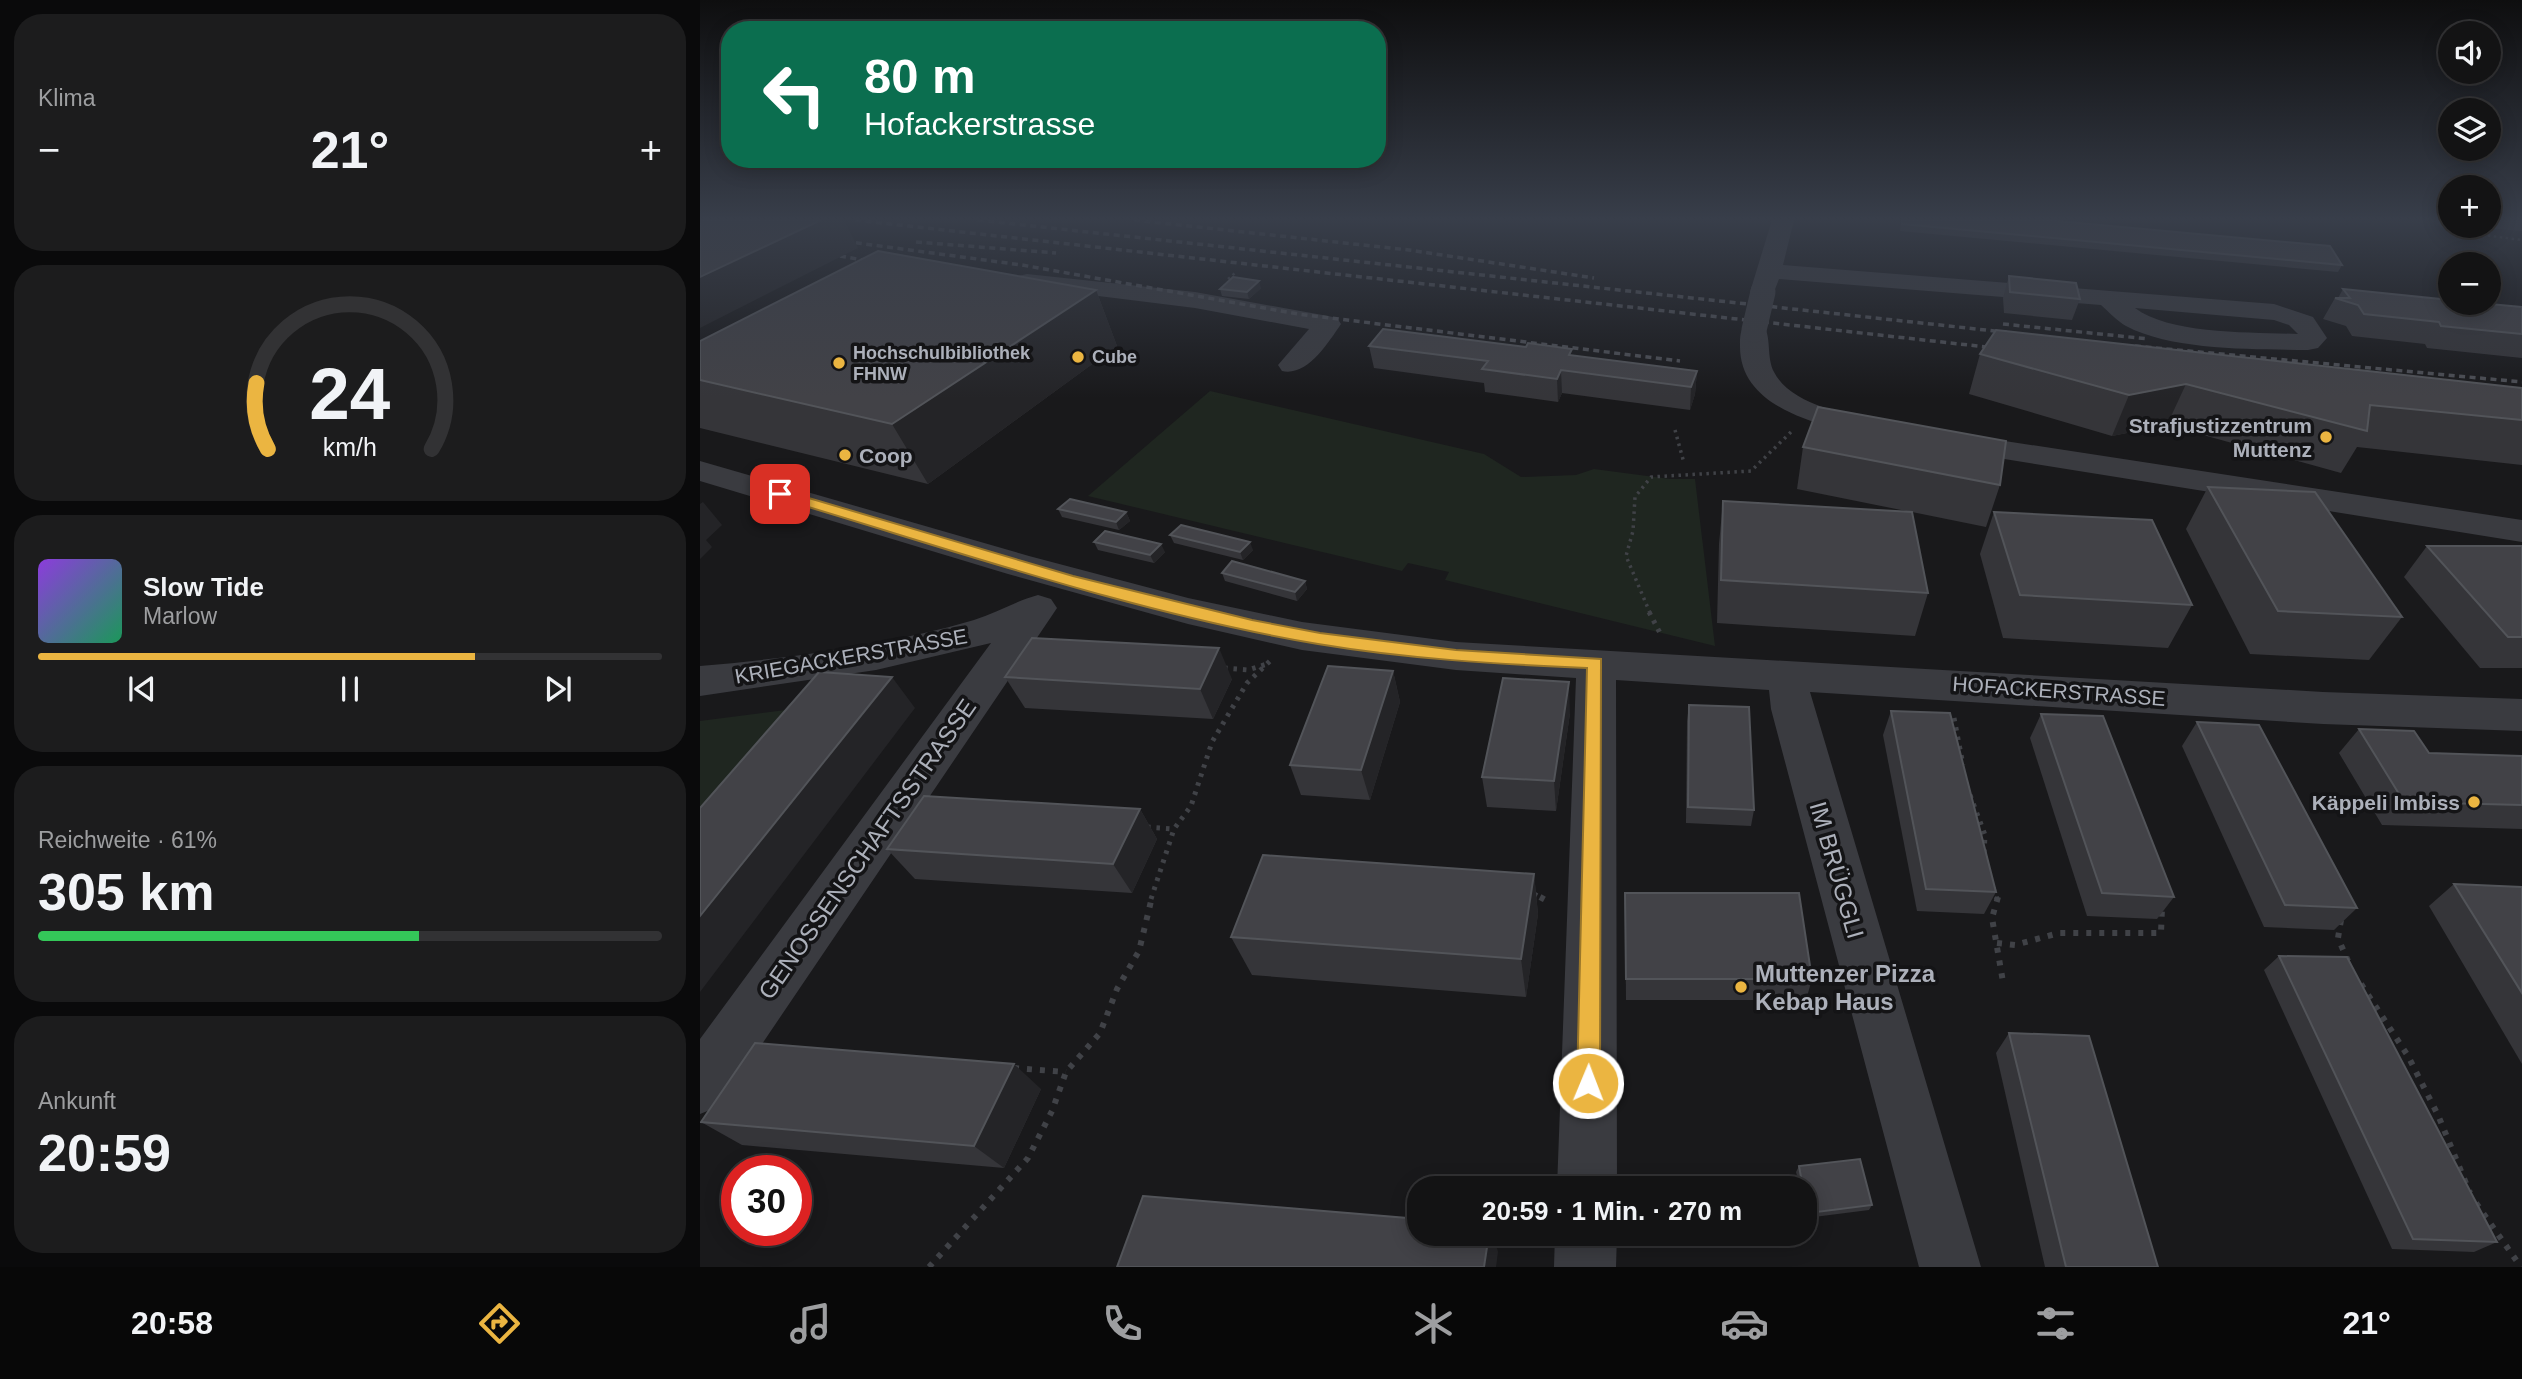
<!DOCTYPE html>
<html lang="de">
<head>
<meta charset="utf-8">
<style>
	body { margin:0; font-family:Arial,sans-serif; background:#1c1c1d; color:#f1f3f6; height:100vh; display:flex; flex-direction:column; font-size:26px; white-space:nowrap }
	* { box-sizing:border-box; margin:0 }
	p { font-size:23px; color:#9d9ea0 }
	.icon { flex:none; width:38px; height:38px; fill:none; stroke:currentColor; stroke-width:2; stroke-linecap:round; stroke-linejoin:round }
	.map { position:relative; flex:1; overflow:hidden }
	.drawer { display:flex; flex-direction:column; gap:14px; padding:14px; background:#0a0a0b; width:700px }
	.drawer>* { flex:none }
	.banner { position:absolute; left:21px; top:21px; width:665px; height:147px; border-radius:28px; box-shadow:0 4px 18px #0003,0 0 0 2px #323234; background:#0b6e4f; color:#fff; overflow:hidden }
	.fabs { position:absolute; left:1738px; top:21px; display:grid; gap:14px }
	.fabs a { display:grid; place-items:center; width:63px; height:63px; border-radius:50%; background:#131314; box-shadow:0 4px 18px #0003,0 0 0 2px #323234; font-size:35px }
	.speed { position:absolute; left:21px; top:1155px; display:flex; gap:14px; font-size:35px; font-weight:700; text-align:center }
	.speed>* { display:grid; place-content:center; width:91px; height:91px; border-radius:50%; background:#131314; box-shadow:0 4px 18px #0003,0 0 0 2px #323234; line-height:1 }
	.speed .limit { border:10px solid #d22; background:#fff; color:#111 }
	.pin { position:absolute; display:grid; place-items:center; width:60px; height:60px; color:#fff; margin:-30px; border-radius:14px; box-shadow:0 4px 10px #0006 }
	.me { position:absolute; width:77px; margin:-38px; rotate:1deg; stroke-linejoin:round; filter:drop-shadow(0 0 5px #0008) }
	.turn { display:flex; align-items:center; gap:24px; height:147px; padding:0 28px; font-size:32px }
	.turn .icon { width:91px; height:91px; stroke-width:2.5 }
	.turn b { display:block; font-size:49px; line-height:60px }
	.big { font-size:52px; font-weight:600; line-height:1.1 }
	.drawer .card { flex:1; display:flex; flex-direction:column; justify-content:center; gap:10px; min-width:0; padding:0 24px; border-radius:28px; background:#1c1c1d }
	.drawer .dial { align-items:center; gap:0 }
	.dial svg { height:182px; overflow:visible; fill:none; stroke:#323234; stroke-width:7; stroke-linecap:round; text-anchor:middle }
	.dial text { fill:#f1f3f6; stroke:none }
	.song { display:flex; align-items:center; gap:21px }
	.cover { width:84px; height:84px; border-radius:10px; background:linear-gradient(135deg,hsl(270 70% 55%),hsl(150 70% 35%)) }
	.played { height:7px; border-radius:4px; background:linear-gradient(90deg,#ebb541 70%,#323234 70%) }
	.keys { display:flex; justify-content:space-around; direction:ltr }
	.heat { display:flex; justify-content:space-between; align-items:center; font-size:38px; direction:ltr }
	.charge { height:10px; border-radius:5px; background:linear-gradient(90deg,#34c759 61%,#323234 0) }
	.trip { position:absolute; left:707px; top:1176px; width:410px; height:70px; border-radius:28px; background:#131314; box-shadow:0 4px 18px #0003,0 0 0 2px #323234; font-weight:600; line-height:70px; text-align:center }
	.tab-bar { display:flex; height:112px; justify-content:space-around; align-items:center; background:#080808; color:#9d9ea0 }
	.tab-bar .icon { width:49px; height:49px }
	.tab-bar .selected { color:#ebb541 }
	.tab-bar b { font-size:32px; color:#f1f3f6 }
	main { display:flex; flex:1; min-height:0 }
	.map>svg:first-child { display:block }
	.green { fill:#1f2620 }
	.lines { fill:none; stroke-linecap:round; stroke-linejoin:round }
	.path-far3 { stroke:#404247; stroke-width:2.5; stroke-dasharray:2.5 3.5; stroke-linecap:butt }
	.path-far2 { stroke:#404247; stroke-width:3.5; stroke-dasharray:2.5 4.5; stroke-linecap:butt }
	.path-far1 { stroke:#404247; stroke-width:5; stroke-dasharray:3.5 6; stroke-linecap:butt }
	.path { stroke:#404247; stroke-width:6; stroke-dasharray:5 8; stroke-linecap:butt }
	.minor { fill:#3a3b40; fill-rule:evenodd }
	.rail { stroke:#4d4f55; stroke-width:3.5; stroke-dasharray:6 4.5; stroke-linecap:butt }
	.minor-bridge { stroke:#3a3b40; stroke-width:25 }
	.wall { fill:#353539 }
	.shaded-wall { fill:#242427 }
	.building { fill:#424247; stroke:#525459; stroke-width:2 }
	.route { fill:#ebb541; stroke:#99762a; stroke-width:2 }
	.poi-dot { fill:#ebb541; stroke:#141416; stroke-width:2.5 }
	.labels { text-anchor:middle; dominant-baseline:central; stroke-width:7; stroke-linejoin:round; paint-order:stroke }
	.far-poi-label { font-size:18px; font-weight:bold; fill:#acb0ba; stroke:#141416; text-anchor:start }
	.poi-label { font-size:21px; font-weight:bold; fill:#acb0ba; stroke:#141416; text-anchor:end }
	.street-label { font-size:21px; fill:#acb0ba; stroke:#141416 }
	.near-street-label { font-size:24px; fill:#acb0ba; stroke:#141416 }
	.near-poi-label { font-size:24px; font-weight:bold; fill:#acb0ba; stroke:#141416; text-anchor:start }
</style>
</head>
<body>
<main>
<section class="drawer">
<div class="card"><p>Klima</p>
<div class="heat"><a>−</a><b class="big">21°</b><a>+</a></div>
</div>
<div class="card dial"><svg viewBox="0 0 100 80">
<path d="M14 69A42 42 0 1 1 86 69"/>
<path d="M14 69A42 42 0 0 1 9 40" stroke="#ebb541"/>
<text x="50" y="56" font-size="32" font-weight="700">24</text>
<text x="50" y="72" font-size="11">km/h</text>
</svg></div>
<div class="card">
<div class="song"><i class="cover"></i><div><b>Slow Tide</b><p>Marlow</p></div></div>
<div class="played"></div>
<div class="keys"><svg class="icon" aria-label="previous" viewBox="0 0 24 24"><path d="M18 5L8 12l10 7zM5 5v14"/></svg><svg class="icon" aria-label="pause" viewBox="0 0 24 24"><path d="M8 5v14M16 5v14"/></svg><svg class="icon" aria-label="next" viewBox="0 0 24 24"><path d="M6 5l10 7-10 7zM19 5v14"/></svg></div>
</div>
<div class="card"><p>Reichweite · 61%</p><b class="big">305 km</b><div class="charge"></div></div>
<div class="card"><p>Ankunft</p><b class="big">20:59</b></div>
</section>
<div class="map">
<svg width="1822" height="1267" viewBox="0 0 1822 1267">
	<rect width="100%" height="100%" fill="#19191b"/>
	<!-- green -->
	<g class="green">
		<polygon points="510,391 784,454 821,477 876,475 894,469 970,479 995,479 1015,646 745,580 749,572 708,563 702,571 388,496"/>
		<polygon points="109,707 0,834 0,721"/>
	</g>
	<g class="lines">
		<!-- path-far3 -->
		<g class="path-far3">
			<polyline points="1766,226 1784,235 1822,240"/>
			<polyline points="528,279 535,273"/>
			<polyline points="1788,280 1794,284"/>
		</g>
		<!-- path-far2 -->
		<g class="path-far2">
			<polyline points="975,430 984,463"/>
			<polyline points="950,613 926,556 933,531 935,497 951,477 1051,471 1092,431"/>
		</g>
		<!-- path-far1 -->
		<g class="path-far1">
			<polyline points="949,612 960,633"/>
			<polyline points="524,668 548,670 567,664"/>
			<polyline points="1254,718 1263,765"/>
			<polyline points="1270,795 1285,835 1284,854"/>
			<polyline points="447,827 474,829"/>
			<polyline points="1293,888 1297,899"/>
			<polyline points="834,894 843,899"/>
			<polyline points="451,899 474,829 491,806 512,742 547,683 570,661"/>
		</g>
		<!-- path -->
		<g class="path">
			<polyline points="840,897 851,903"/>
			<polyline points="1298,897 1292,918 1303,982"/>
			<polyline points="1641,920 1638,938 1648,961"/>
			<polyline points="1297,943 1315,945 1359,933 1461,933 1462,908"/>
			<polyline points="1661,984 1708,1056 1738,1115 1770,1193"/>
			<polyline points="314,1068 366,1072"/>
			<polyline points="1776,1203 1821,1267"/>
			<polyline points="229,1267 328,1158 352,1111 366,1072 400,1033 417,989 439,951 452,897"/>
		</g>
		<!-- minor -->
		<g class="minor">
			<path d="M 1072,220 L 1094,220 L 1083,265 L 1574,304 L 1613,317 L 1627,338 L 1618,348 L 1608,350 C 1555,349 1473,351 1426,326 C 1417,321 1409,312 1401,305 L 1079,279 L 1072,297 L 1054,297 L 1050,292 ZM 1435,308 L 1574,320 L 1589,325 L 1598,334 C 1553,332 1471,335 1435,308 Z"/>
			<path d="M 327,274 L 495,292 L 628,316 L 637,318 L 641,324 C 628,343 607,377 582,371 L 578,365 L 609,329 L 495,308 L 318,286 L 315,281 L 318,276 Z"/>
			<path d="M 1054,322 L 1063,324 C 1072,337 1066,357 1074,372 C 1091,405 1145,413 1177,422 L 1181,428 L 1177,434 C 1160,439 1145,432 1129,427 C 1089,415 1039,395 1040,345 C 1040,337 1040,331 1045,324 Z"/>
			<polygon points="1253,433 1822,520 1822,542 1242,449 1237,442 1242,435"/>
			<polygon points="0,461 329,556 488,598 602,622 756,642 1623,692 1822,699 1822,731 1623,724 1110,692 1281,1267 1219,1267 1071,709 1069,690 916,680 917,1188 857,1188 876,678 756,670 602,650 488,624 308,574 0,481"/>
			<path d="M 338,595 L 351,599 L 357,608 L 351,617 L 20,1106 L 0,1114 L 0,1039 L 291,643 L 176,670 L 0,696 L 0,666 C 91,658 186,646 274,620 C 296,613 316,601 338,595 Z"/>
			<polygon points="855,1234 917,1234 916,1267 854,1267"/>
		</g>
		<!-- rail -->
		<g class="rail">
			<polyline points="155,220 1304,349"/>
			<polyline points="278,220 1313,333"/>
			<polyline points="434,220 709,250 894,278"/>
			<polyline points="135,240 322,265 598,314 980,361"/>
			<polyline points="216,242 356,253"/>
			<polyline points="140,256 168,261"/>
			<polyline points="1303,324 1449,339"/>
			<polyline points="1435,346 1822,382"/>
		</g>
		<!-- minor-bridge -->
		<polyline class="minor-bridge" points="1054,330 1063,292"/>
	</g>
	<!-- wall -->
	<g class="wall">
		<polygon points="1201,220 1346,220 1642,265 1638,272 1200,231"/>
		<polygon points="1730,220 1750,220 1750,226 1754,226 1753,228 1741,227"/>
		<polygon points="1788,220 1822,220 1822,231 1771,227 1770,226 1788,226"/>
		<polygon points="1309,276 1380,299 1372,320 1304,313 1303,298"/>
		<polygon points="561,288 549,299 522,296 520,289"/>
		<polygon points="1643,289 1822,307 1822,358 1727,348 1725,344 1652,336 1646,326 1623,319 1635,298 1638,298"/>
		<polygon points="396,290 417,346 228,484 0,428 0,341"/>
		<polygon points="669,346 873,356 997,371 995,394 990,410 862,393 858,402 785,392 784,383 674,368"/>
		<polygon points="1280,354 1822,388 1822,465 1657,447 1641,473 1467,425 1412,436 1269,394"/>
		<polygon points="1103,447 1300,485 1286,527 1212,512 1228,593 1215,636 1017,623 1019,544 1023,501 1211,512 1097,489"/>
		<polygon points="1508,487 1702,617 1669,660 1550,654 1486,529"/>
		<polygon points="358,509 426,512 430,521 419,530 362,517"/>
		<polygon points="1294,512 1492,605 1468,648 1303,638 1280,554"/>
		<polygon points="470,535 553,550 543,560 474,543"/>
		<polygon points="394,542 465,552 454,563 398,550"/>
		<polygon points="1727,546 1822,546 1822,668 1780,668 1704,577"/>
		<polygon points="522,573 605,581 607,589 597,601 525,581"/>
		<polygon points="693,671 700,702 670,800 601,795 590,765"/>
		<polygon points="305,677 532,679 513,719 325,708"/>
		<polygon points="989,705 1054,810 1051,826 986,823 987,721"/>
		<polygon points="1191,711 1296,892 1284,914 1217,911 1183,735"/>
		<polygon points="870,713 856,811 787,807 782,777"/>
		<polygon points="1341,714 1474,897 1457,919 1387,916 1330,738"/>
		<polygon points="1497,722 1657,908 1634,930 1564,927 1482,746"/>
		<polygon points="1659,729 1729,753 1822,756 1822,829 1682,825 1639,753"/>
		<polygon points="440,809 457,839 432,893 215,879 187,849"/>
		<polygon points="834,874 838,914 826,997 552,975 531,937"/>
		<polygon points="1754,884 1822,887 1822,1064 1729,906"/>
		<polygon points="925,893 1112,979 1106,1000 926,1000"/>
		<polygon points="1579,956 1797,1242 1774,1252 1692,1249 1564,970"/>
		<polygon points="1309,1033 1458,1267 1345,1267 1296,1053"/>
		<polygon points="341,1089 304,1168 42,1145 1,1122"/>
		<polygon points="1099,1166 1172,1205 1169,1210 1106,1218 1104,1210 1104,1188 1100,1188 1096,1172"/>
	</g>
	<!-- shaded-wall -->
	<g class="shaded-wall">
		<polygon points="121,220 144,220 158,248 0,328 0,277"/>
		<polygon points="559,281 561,288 549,299 547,292"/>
		<polygon points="396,290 417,346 228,484 192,424"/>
		<polygon points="861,370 862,393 858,402 857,379"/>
		<polygon points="997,371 995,394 990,410 991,387"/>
		<polygon points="1486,384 1467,425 1412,436 1429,395"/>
		<polygon points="3,502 22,525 6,540 12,547 0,559 0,504"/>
		<polygon points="426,512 430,521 419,530 416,522"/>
		<polygon points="550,542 553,550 543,560 540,552"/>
		<polygon points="461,544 465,552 454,563 450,555"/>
		<polygon points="605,581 607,589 597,601 595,592"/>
		<polygon points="519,648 532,679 513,719 500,689"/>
		<polygon points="693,671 700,702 670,800 661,770"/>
		<polygon points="192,677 215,708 0,992 0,916"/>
		<polygon points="869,682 870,713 856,811 854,781"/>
		<polygon points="440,809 457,839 432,893 413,864"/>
		<polygon points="834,874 838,914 826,997 821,959"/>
		<polygon points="314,1064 341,1089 304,1168 274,1146"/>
		<polygon points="789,1234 793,1234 798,1252 796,1267 784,1267"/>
	</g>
	<!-- building -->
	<g class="building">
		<polygon points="0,220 121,220 0,277"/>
		<polygon points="1202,220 1346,220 1630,246 1642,265 1202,224"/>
		<polygon points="178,251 396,290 192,424 0,380 0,341"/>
		<polygon points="1309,276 1376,283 1380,299 1310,292"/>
		<polygon points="533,277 559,281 547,292 520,289"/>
		<polygon points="1643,289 1750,300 1750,303 1779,303 1822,307 1822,334 1741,326 1739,322 1664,314 1658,305 1635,298 1650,298"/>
		<polygon points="683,329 826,347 828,343 872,349 869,355 997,371 991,387 861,370 857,379 782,369 788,361 669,346"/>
		<polygon points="1296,330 1822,388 1822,420 1670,405 1667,431 1486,384 1429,395 1280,354"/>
		<polygon points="1118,407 1306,441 1300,485 1103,447"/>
		<polygon points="1508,487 1615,492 1702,617 1578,611"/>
		<polygon points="370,499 426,512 416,522 358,509"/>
		<polygon points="1023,501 1212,512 1228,593 1021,580"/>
		<polygon points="1294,512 1452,520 1492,605 1320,595"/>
		<polygon points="481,525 550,542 540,552 470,535"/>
		<polygon points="405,531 461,544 450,555 394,542"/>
		<polygon points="1727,546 1822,546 1822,637 1808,637"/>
		<polygon points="532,561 605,581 595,592 522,573"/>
		<polygon points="332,638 519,648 500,689 305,677"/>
		<polygon points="628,666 693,671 661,770 590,765"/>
		<polygon points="119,672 192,677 0,916 0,808"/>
		<polygon points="803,678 869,682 854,781 782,777"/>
		<polygon points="989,705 1049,707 1054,810 988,807"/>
		<polygon points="1191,711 1250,713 1296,892 1226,889"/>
		<polygon points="1341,714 1403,716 1474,897 1402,893"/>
		<polygon points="1497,722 1559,725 1657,908 1585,905"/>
		<polygon points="1659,729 1714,731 1729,753 1822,756 1822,805 1704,802"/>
		<polygon points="224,796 440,809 413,864 187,849"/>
		<polygon points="563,855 834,874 821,959 531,937"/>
		<polygon points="1754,884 1822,887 1822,993"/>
		<polygon points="925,893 1099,893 1112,979 926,979"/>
		<polygon points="1579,956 1647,957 1797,1242 1713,1239"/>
		<polygon points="1309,1033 1389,1036 1458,1267 1366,1267"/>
		<polygon points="55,1043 314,1064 274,1146 1,1122"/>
		<polygon points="1160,1159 1172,1205 1109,1213 1104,1188 1103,1188 1099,1166"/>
		<polygon points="443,1196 719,1219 719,1234 789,1234 784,1267 417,1267"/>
	</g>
	<!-- sky -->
	<linearGradient id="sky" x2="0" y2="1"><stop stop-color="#0e0e0f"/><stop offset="0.55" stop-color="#383e4a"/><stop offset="1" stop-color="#383e4a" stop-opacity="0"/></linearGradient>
	<rect width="1822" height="398" fill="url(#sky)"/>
	<!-- route -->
	<path class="route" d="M 75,491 L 85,491 L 373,576 L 552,620 L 620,633 L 756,650 L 901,659 L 900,1083 L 897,1091 L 888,1094 L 880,1091 L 877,1083 L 887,668 C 797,664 707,659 618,644 C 434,613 254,550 75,497 Z"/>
	<!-- markers -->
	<g class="poi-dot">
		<circle cx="378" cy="357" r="7"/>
		<circle cx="139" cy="363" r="7"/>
		<circle cx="1626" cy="437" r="7"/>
		<circle cx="145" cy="455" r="7"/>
		<circle cx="1774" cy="802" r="7"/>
		<circle cx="1041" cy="987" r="7"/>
	</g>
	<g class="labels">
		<!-- far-poi labels -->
		<g class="far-poi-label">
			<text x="153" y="353">Hochschulbibliothek<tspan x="153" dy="21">FHNW</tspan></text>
			<text x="392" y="357">Cube</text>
		</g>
		<!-- poi labels -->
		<g class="poi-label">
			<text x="1612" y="425">Strafjustizzentrum<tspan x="1612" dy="24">Muttenz</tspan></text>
			<text x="159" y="455" text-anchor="start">Coop</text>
			<text x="1760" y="802">Käppeli Imbiss</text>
		</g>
		<!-- street labels -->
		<g class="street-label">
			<text transform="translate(151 656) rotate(-10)">KRIEGACKERSTRASSE</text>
			<text transform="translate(1359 691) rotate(4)">HOFACKERSTRASSE</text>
		</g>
		<!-- near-street labels -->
		<g class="near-street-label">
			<text transform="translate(167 849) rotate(-55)">GENOSSENSCHAFTSSTRASSE</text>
			<text transform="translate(1137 870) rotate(74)">IM BRÜGGLI</text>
		</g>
		<!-- near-poi labels -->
		<g class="near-poi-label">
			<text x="1055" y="973">Muttenzer Pizza<tspan x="1055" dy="28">Kebap Haus</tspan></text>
		</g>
	</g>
</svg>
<div class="fabs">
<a><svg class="icon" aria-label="sound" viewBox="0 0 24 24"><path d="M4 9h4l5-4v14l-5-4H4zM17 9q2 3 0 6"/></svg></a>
<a><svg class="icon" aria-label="layers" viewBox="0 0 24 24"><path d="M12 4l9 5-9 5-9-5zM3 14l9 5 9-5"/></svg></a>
<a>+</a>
<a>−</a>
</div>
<div class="speed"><div class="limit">30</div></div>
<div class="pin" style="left:80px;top:494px;background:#d93025"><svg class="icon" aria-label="arrive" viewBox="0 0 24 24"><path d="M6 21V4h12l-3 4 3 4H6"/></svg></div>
<svg class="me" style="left:888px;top:1083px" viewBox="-20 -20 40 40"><circle r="17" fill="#ebb541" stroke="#fff" stroke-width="3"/><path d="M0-11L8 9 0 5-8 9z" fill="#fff"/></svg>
<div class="trip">20:59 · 1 Min. · 270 m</div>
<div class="banner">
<div class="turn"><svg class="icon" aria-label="left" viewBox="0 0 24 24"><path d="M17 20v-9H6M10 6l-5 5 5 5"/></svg><div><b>80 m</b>Hofackerstrasse</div></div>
</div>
</div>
</main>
<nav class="tab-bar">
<b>20:58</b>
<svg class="icon selected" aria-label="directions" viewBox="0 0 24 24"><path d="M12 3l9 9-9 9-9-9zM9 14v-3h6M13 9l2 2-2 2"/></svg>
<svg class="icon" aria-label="music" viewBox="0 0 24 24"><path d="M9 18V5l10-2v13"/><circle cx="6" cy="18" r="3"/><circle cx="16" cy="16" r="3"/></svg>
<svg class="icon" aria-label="phone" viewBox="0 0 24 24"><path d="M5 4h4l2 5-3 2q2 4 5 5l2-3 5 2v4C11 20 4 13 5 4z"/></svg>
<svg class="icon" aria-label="climate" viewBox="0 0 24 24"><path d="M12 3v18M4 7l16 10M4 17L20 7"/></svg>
<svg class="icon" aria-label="car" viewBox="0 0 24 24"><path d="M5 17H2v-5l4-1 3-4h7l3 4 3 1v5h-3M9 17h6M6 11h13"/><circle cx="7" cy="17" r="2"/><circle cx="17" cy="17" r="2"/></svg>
<svg class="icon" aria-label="filters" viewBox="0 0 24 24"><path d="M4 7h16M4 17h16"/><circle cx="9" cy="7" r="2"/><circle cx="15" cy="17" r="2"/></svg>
<b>21°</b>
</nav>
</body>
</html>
